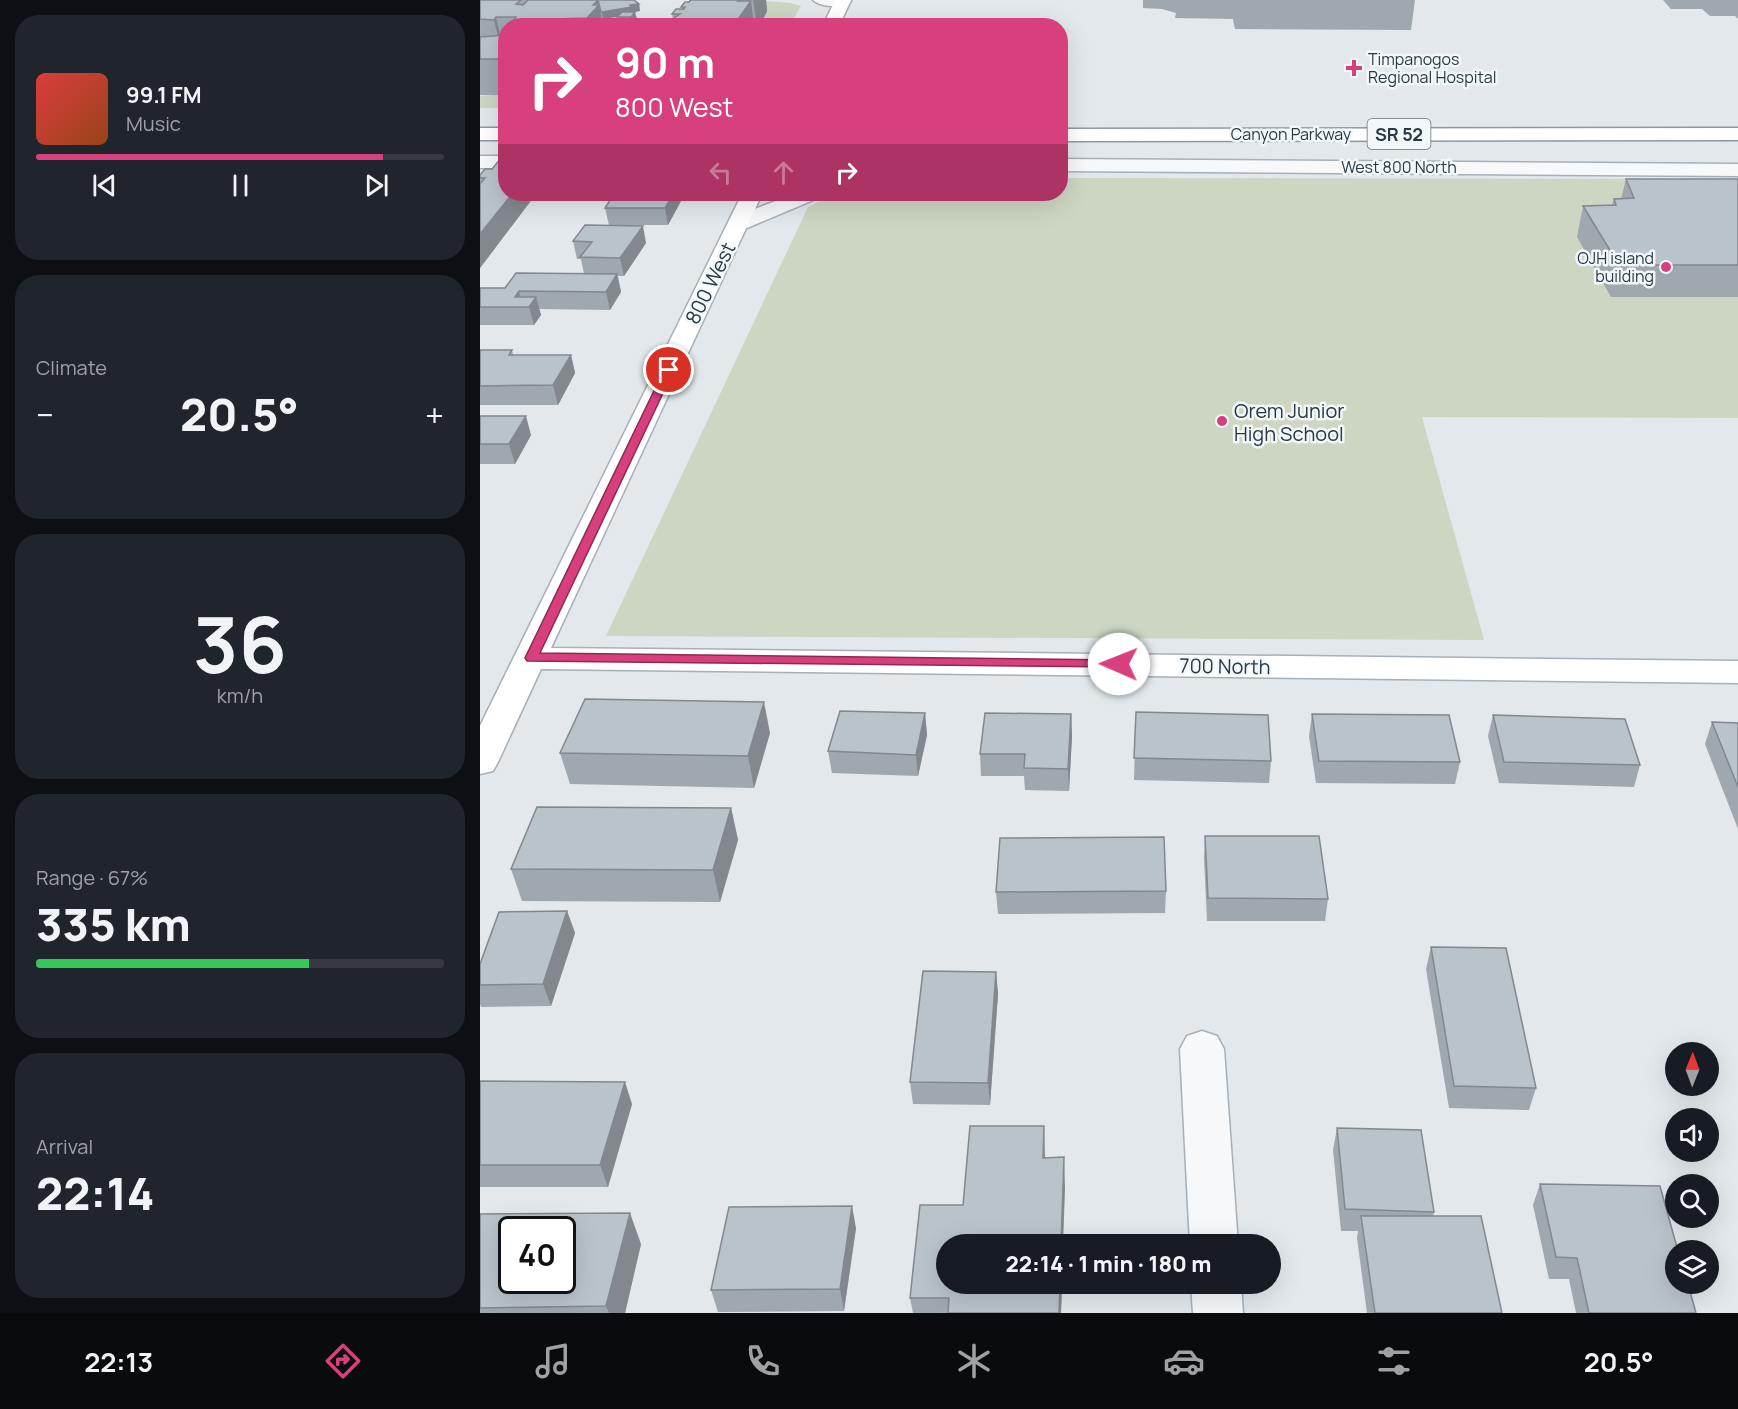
<!DOCTYPE html>
<html lang="en">
<head>
<meta charset="utf-8">
<style>
	body { margin:0; font-family:Manrope,sans-serif; background:#20242c; color:#f1f3f6; height:100vh; display:flex; flex-direction:column; font-size:22px; white-space:nowrap }
	* { box-sizing:border-box; margin:0 }
	p { font-size:20px; color:#9ea1a6 }
	.icon { flex:none; width:33px; height:33px; fill:none; stroke:currentColor; stroke-width:2; stroke-linecap:round; stroke-linejoin:round }
	.map { position:relative; flex:1; overflow:hidden }
	.sheet { display:flex; flex-direction:column; gap:15px; padding:15px; background:#0d0f14; width:480px }
	.sheet>* { flex:none }
	.hud { position:absolute; left:18px; top:18px; width:570px; height:183px; border-radius:24px; box-shadow:0 6px 24px #0002; background:#d8407d; color:#fff; overflow:hidden }
	.needle { width:39px; rotate:1deg }
	.buttons { position:absolute; left:1185px; top:1042px; display:grid; gap:12px }
	.buttons a { display:grid; place-items:center; width:54px; height:54px; border-radius:50%; background:#171b24; box-shadow:0 6px 24px #0002; font-size:30px }
	.speed { position:absolute; left:18px; top:1216px; display:flex; gap:12px; font-size:30px; font-weight:700; text-align:center }
	.speed>* { display:grid; place-content:center; width:78px; height:78px; border-radius:50%; background:#171b24; box-shadow:0 6px 24px #0002; line-height:1 }
	.speed .limit { border:3px solid #111; border-radius:9px; background:#fff; color:#111 }
	.pin { position:absolute; display:grid; place-items:center; width:51px; height:51px; color:#fff; margin:-26px; border:3px solid #fff; border-radius:50%; box-shadow:0 2px 6px #0007 }
	.me { position:absolute; width:66px; margin:-33px; rotate:271deg; stroke-linejoin:round; filter:drop-shadow(0 0 4px #0008) }
	.turn { display:flex; align-items:center; gap:21px; height:126px; padding:0 18px; font-size:27px }
	.turn .icon { width:78px; height:78px; stroke-width:2.5 }
	.turn b { display:block; font-size:42px; line-height:51px }
	.lanes { display:flex; align-items:center; height:57px; padding:0 18px; background:#0003; justify-content:center; gap:30px; direction:ltr }
	.lanes .off { opacity:.35 }
	.big { font-size:45px; font-weight:800; line-height:1.1 }
	.sheet .tile { flex:1; display:flex; flex-direction:column; justify-content:center; gap:9px; min-width:0; padding:0 21px; border-radius:24px; background:#20242c }
	.sheet .dial { align-items:center; gap:0 }
	.dial b { font-size:78px; line-height:1 }
	.song { display:flex; align-items:center; gap:18px }
	.cover { width:72px; height:72px; border-radius:9px; background:linear-gradient(135deg,hsl(0 70% 55%),hsl(20 70% 35%)) }
	.played { height:6px; border-radius:3px; background:linear-gradient(90deg,#d8407d 85%,#363941 85%) }
	.keys { display:flex; justify-content:space-around; direction:ltr }
	.heat { display:flex; justify-content:space-between; align-items:center; font-size:33px; direction:ltr }
	.charge { height:9px; border-radius:4px; background:linear-gradient(90deg,#34c759 67%,#363941 0) }
	.trip { position:absolute; left:456px; top:1234px; width:345px; height:60px; border-radius:30px; background:#171b24; box-shadow:0 6px 24px #0002; font-weight:800; line-height:60px; text-align:center }
	.tabs { display:flex; height:96px; justify-content:space-around; align-items:center; background:#090b0e; color:#9ea1a6 }
	.tabs .icon { width:42px; height:42px }
	.tabs .current { color:#d8407d }
	.tabs b { font-size:27px; color:#f1f3f6 }
	main { display:flex; flex:1; min-height:0 }
	.map>svg:first-child { display:block }
	.green { fill:#cdd6c3 }
	.lines { fill:none; stroke-linecap:round; stroke-linejoin:round }
	.street-casing { stroke:#a7b0b7; stroke-width:3 }
	.secondary-casing { stroke:#a7b0b7; stroke-width:3 }
	.highway-casing { stroke:#899aa3; stroke-width:3 }
	.street { fill:#f6f8f9; fill-rule:evenodd }
	.secondary { fill:#fff; fill-rule:evenodd }
	.highway { fill:#fff; fill-rule:evenodd }
	.wall { fill:#9fa8ae }
	.shaded-wall { fill:#82888d }
	.building { fill:#b9c3ca; stroke:#82888d; stroke-width:1.5; fill-rule:evenodd }
	.route { fill:#d8407d; stroke:#8c2a51; stroke-width:1.5 }
	.poi-dot { fill:#d8407d; stroke:#f2f7f9; stroke-width:2 }
	.labels { text-anchor:middle; dominant-baseline:central; stroke-width:5; stroke-linejoin:round; paint-order:stroke }
	.far-poi-label { font-size:16px; fill:#293a45; stroke:#f2f7f9; text-anchor:start }
	.far-street-label { font-size:16px; fill:#293a45; stroke:#f2f7f9 }
	.shield { fill:#f2f7f9; stroke:#65737b; stroke-width:1.5 }
	.shield-label { font-size:18px; font-weight:bold; fill:#293a45 }
	.street-label { font-size:20px; fill:#293a45; stroke:#f2f7f9 }
	.poi-label { font-size:20px; fill:#293a45; stroke:#f2f7f9; text-anchor:start }
</style>
</head>
<body>
<main>
<section class="sheet">
<div class="tile">
<div class="song"><i class="cover"></i><div><b>99.1 FM</b><p>Music</p></div></div>
<div class="played"></div>
<div class="keys"><svg class="icon" aria-label="previous" viewBox="0 0 24 24"><path d="M18 5L8 12l10 7zM5 5v14"/></svg><svg class="icon" aria-label="pause" viewBox="0 0 24 24"><path d="M8 5v14M16 5v14"/></svg><svg class="icon" aria-label="next" viewBox="0 0 24 24"><path d="M6 5l10 7-10 7zM19 5v14"/></svg></div>
</div>
<div class="tile"><p>Climate</p>
<div class="heat"><a>−</a><b class="big">20.5°</b><a>+</a></div>
</div>
<div class="tile dial"><b>36</b><p>km/h</p></div>
<div class="tile"><p>Range · 67%</p><b class="big">335 km</b><div class="charge"></div></div>
<div class="tile"><p>Arrival</p><b class="big">22:14</b></div>
</section>
<div class="map">
<svg width="1258" height="1313" viewBox="0 0 1258 1313">
	<rect width="100%" height="100%" fill="#e2e8ec"/>
	<!-- green -->
	<g class="green">
		<polygon points="275,0 310,3 321,6 310,25 281,26 284,20 281,20"/>
		<polygon points="25,94 25,108 0,108 0,96"/>
		<polygon points="581,178 1258,179 1258,418 942,417 1004,640 126,636 328,207 356,194 580,194"/>
	</g>
	<g class="lines">
		<defs>
			<g id="street">
				<path d="M 333,0 L 370,0 L 371,1 C 364,9 340,7 333,0 Z"/>
				<rect x="0" y="156" width="26" height="12"/>
				<polygon points="580,159 1258,164 1258,176 580,171"/>
				<polygon points="314,194 341,194 338,198 267,228 259,229 251,228 248,223 251,218"/>
				<polygon points="722,1031 737,1036 744,1049 758,1245 710,1245 700,1049 707,1036"/>
				<polygon points="711,1284 761,1284 763,1313 713,1313"/>
			</g>
			<g id="secondary">
				<polygon points="355,0 371,0 359,26 343,26"/>
				<polygon points="262,194 282,194 71,648 1258,661 1258,683 61,669 18,762 13,771 0,774 0,726"/>
			</g>
			<g id="highway">
				<rect x="0" y="128" width="26" height="12"/>
				<polygon points="1258,128 1258,140 580,141 580,129"/>
			</g>
		</defs>
		<!-- street casing -->
		<use href="#street" class="street-casing"/>
		<!-- secondary casing -->
		<use href="#secondary" class="secondary-casing"/>
		<!-- highway casing -->
		<use href="#highway" class="highway-casing"/>
		<!-- street -->
		<use href="#street" class="street"/>
		<!-- secondary -->
		<use href="#secondary" class="secondary"/>
		<!-- highway -->
		<use href="#highway" class="highway"/>
	</g>
	<!-- wall -->
	<g class="wall">
		<polygon points="0,0 75,0 74,1 159,4 160,11 153,12 157,19 152,24 139,24 138,17 122,19 123,26 26,26 26,95 0,95"/>
		<polygon points="209,0 286,0 287,11 280,26 192,26 191,20 193,19 192,14 202,9 201,7 209,2"/>
		<polygon points="663,0 935,0 931,30 755,29 753,19 695,18 696,13 682,9 663,8"/>
		<polygon points="1183,0 1258,0 1258,19 1255,16 1230,16 1222,9 1191,9"/>
		<polygon points="12,169 56,194 0,268 0,175"/>
		<polygon points="1146,179 1258,179 1258,297 1131,297 1097,237 1103,206 1132,205 1134,199 1141,199"/>
		<polygon points="134,194 200,194 201,201 188,225 129,225 125,208"/>
		<polygon points="93,241 166,243 144,276 138,276 141,292 130,310 59,309 61,315 54,325 0,325 0,288 25,288 104,274 101,259 97,259"/>
		<polygon points="0,350 32,350 33,355 91,355 95,373 78,405 0,405"/>
		<polygon points="0,416 51,435 35,464 0,464"/>
		<polygon points="656,712 791,761 789,783 654,780"/>
		<polygon points="445,713 447,735 438,776 352,773 348,751"/>
		<polygon points="591,714 592,736 589,791 545,790 544,776 501,776 500,754"/>
		<polygon points="832,714 980,762 975,784 836,783 829,736"/>
		<polygon points="1013,715 1160,765 1154,787 1019,783 1008,736"/>
		<polygon points="1232,722 1258,723 1258,829 1225,744"/>
		<polygon points="290,733 274,788 90,784 80,753"/>
		<polygon points="251,808 258,840 240,902 42,901 31,869"/>
		<polygon points="725,836 848,899 845,921 727,921 724,858"/>
		<polygon points="686,891 685,913 518,914 516,892"/>
		<polygon points="87,911 95,933 71,1006 1,1007 0,1004 0,964"/>
		<polygon points="951,947 1056,1088 1049,1110 969,1108 946,969"/>
		<polygon points="516,972 518,994 510,1105 433,1104 430,1082"/>
		<polygon points="0,1081 152,1104 128,1187 0,1187"/>
		<polygon points="857,1128 954,1212 953,1216 1022,1313 887,1313 877,1238 878,1231 861,1231 853,1150"/>
		<polygon points="565,1158 585,1189 466,1284 582,1284 581,1313 433,1313 430,1298 483,1205"/>
		<polygon points="1060,1184 1216,1313 1096,1313 1089,1279 1069,1279 1053,1205"/>
		<polygon points="0,1214 161,1244 145,1313 0,1313"/>
		<polygon points="376,1228 364,1311 238,1312 231,1290"/>
	</g>
	<!-- shaded-wall -->
	<g class="shaded-wall">
		<polygon points="118,0 123,26 108,26 107,18 113,5"/>
		<polygon points="259,0 261,0 262,13 271,1 274,26 248,26"/>
		<polygon points="273,0 286,0 287,11 280,26 277,26"/>
		<polygon points="159,4 160,11 153,12 155,12 157,19 152,24 151,17 154,14 123,19 122,12"/>
		<polygon points="16,17 24,51 22,54 14,20"/>
		<polygon points="73,19 75,26 71,26 70,22"/>
		<polygon points="32,194 56,194 0,268 0,234"/>
		<polygon points="193,194 200,194 201,201 188,225 185,208"/>
		<polygon points="163,226 166,243 144,276 140,258"/>
		<polygon points="137,274 141,292 130,310 126,292"/>
		<polygon points="39,291 43,307 35,297"/>
		<polygon points="56,297 61,315 54,325 49,307"/>
		<polygon points="91,355 95,373 78,405 73,385"/>
		<polygon points="46,416 51,435 35,464 29,444"/>
		<polygon points="284,702 290,733 274,788 268,756"/>
		<polygon points="445,713 447,735 438,776 436,755"/>
		<polygon points="591,714 592,736 589,791 588,769"/>
		<polygon points="251,808 258,840 240,902 233,870"/>
		<polygon points="87,911 95,933 71,1006 63,984"/>
		<polygon points="516,972 518,994 510,1105 508,1083"/>
		<polygon points="145,1082 152,1104 128,1187 120,1165"/>
		<polygon points="564,1126 565,1158 563,1158"/>
		<polygon points="584,1157 585,1189 583,1245 581,1245"/>
		<polygon points="372,1206 376,1228 364,1311 360,1289"/>
		<polygon points="150,1213 161,1244 145,1313 129,1313 126,1306"/>
		<polygon points="580,1284 582,1284 581,1313 579,1313"/>
	</g>
	<!-- building -->
	<g class="building">
		<polygon points="0,0 41,0 36,4 43,5 48,0 118,0 113,5 119,5 107,18 73,19 70,22 56,22 59,19 34,20 36,17 16,17 14,20 0,19"/>
		<polygon points="118,0 154,0 159,4 150,5 152,7 122,12 121,12"/>
		<polygon points="211,0 259,0 258,1 271,1 256,22 248,24 194,24 197,20 191,20 200,14 192,14 196,9 204,9 205,7 201,7 205,2 209,2"/>
		<polygon points="142,12 155,12 151,17 137,17"/>
		<polygon points="26,35 26,59 0,59 0,37"/>
		<polygon points="21,158 26,158 26,194 32,194 0,234 0,184 5,178 0,178 0,175 5,169 12,169"/>
		<polygon points="1146,179 1258,179 1258,265 1139,265 1103,206 1136,205 1134,199 1154,198"/>
		<polygon points="134,194 193,194 185,208 125,208"/>
		<polygon points="105,225 163,226 140,258 100,257 112,242 93,241"/>
		<polygon points="36,273 137,274 126,292 39,291 35,297 56,297 49,307 0,307 0,288 25,288"/>
		<polygon points="0,350 32,350 29,355 91,355 73,385 0,386"/>
		<polygon points="0,416 46,416 29,444 0,444"/>
		<polygon points="105,699 284,702 268,756 80,753"/>
		<polygon points="360,711 445,713 436,755 348,751"/>
		<polygon points="656,712 788,715 791,761 654,758"/>
		<polygon points="505,713 591,714 588,769 544,768 545,754 500,754"/>
		<polygon points="832,714 969,715 980,762 839,761"/>
		<polygon points="1013,715 1145,719 1160,765 1024,762"/>
		<polygon points="1232,722 1258,723 1258,787"/>
		<polygon points="57,807 251,808 233,870 31,869"/>
		<polygon points="725,836 839,836 848,899 728,898"/>
		<polygon points="684,837 686,891 516,892 520,838"/>
		<polygon points="87,911 63,984 0,985 0,964 19,912"/>
		<polygon points="951,947 1026,948 1056,1088 974,1086"/>
		<polygon points="443,971 516,972 508,1083 430,1082"/>
		<polygon points="0,1081 145,1082 120,1165 0,1165"/>
		<polygon points="490,1126 564,1126 563,1158 584,1157 581,1245 466,1245 466,1284 580,1284 579,1313 468,1313 469,1298 430,1298 440,1205 483,1205"/>
		<polygon points="857,1128 941,1130 954,1212 865,1209"/>
		<polygon points="1060,1184 1180,1186 1198,1251 1196,1251 1196,1284 1208,1284 1216,1313 1109,1313 1097,1258 1076,1257"/>
		<polygon points="372,1206 360,1289 231,1290 249,1207"/>
		<path d="M 150,1213 L 126,1306 L 0,1308 L 0,1214 ZM 32,1230 L 82,1230 L 82,1281 L 32,1281 Z"/>
		<polygon points="881,1216 1001,1216 1022,1313 895,1313"/>
	</g>
	<!-- route -->
	<polygon class="route" points="189,367 194,370 60,653 639,660 644,661 646,664 644,667 47,661 45,658 184,370"/>
	<!-- markers -->
	<g class="poi-dot">
		<path d="M871 59h6v6h6v6h-6v6h-6v-6h-6v-6h6z"/>
		<circle cx="1186" cy="267" r="6"/>
		<circle cx="742" cy="421" r="6"/>
	</g>
	<g class="labels">
		<!-- far-poi labels -->
		<g class="far-poi-label">
			<text x="888" y="59">Timpanogos<tspan x="888" dy="18">Regional Hospital</tspan></text>
			<text x="1174" y="258" text-anchor="end">OJH island<tspan x="1174" dy="18">building</tspan></text>
		</g>
		<!-- far-street labels -->
		<g class="far-street-label">
			<text x="811" y="134">Canyon Parkway</text>
			<text x="919" y="167">West 800 North</text>
		</g>
		<!-- shield labels -->
		<rect class="shield" x="887.5" y="119" width="63" height="30" rx="4.5"/>
		<g class="shield-label">
			<text x="919" y="134">SR 52</text>
		</g>
		<!-- street labels -->
		<g class="street-label">
			<text transform="translate(230 283) rotate(-64)">800 West</text>
			<text transform="translate(745 666) rotate(1)">700 North</text>
		</g>
		<!-- poi labels -->
		<g class="poi-label">
			<text x="754" y="410">Orem Junior<tspan x="754" dy="23">High School</tspan></text>
		</g>
	</g>
</svg>
<div class="buttons">
<a><svg class="needle" viewBox="-14 -14 28 28"><path d="M0-13l5 13h-10z" fill="#e53935"/><path d="M0 13l5-13h-10z" fill="#9ea1a6"/></svg></a>
<a><svg class="icon" aria-label="sound" viewBox="0 0 24 24"><path d="M4 9h4l5-4v14l-5-4H4zM17 9q2 3 0 6"/></svg></a>
<a><svg class="icon" aria-label="search" viewBox="0 0 24 24"><circle cx="10" cy="10" r="6"/><path d="M15 15l6 6"/></svg></a>
<a><svg class="icon" aria-label="layers" viewBox="0 0 24 24"><path d="M12 4l9 5-9 5-9-5zM3 14l9 5 9-5"/></svg></a>
</div>
<div class="speed"><div class="limit">40</div></div>
<div class="pin" style="left:189px;top:370px;background:#d93025"><svg class="icon" aria-label="arrive" viewBox="0 0 24 24"><path d="M6 21V4h12l-3 4 3 4H6"/></svg></div>
<svg class="me" style="left:639px;top:664px" viewBox="-20 -20 40 40"><circle r="19" fill="#fff"/><path d="M0-13L10 11 0 6-10 11z" fill="#d8407d"/></svg>
<div class="trip">22:14 · 1 min · 180 m</div>
<div class="hud">
<div class="turn"><svg class="icon" aria-label="right" viewBox="0 0 24 24"><path d="M7 20v-9h11M14 6l5 5-5 5"/></svg><div><b>90 m</b>800 West</div></div>
<div class="lanes"><svg class="icon off" aria-label="left" viewBox="0 0 24 24"><path d="M17 20v-9H6M10 6l-5 5 5 5"/></svg><svg class="icon off" aria-label="ahead" viewBox="0 0 24 24"><path d="M12 20V5M6 11l6-6 6 6"/></svg><svg class="icon" aria-label="right" viewBox="0 0 24 24"><path d="M7 20v-9h11M14 6l5 5-5 5"/></svg></div>
</div>
</div>
</main>
<nav class="tabs">
<b>22:13</b>
<svg class="icon current" aria-label="directions" viewBox="0 0 24 24"><path d="M12 3l9 9-9 9-9-9zM9 14v-3h6M13 9l2 2-2 2"/></svg>
<svg class="icon" aria-label="music" viewBox="0 0 24 24"><path d="M9 18V5l10-2v13"/><circle cx="6" cy="18" r="3"/><circle cx="16" cy="16" r="3"/></svg>
<svg class="icon" aria-label="phone" viewBox="0 0 24 24"><path d="M5 4h4l2 5-3 2q2 4 5 5l2-3 5 2v4C11 20 4 13 5 4z"/></svg>
<svg class="icon" aria-label="climate" viewBox="0 0 24 24"><path d="M12 3v18M4 7l16 10M4 17L20 7"/></svg>
<svg class="icon" aria-label="car" viewBox="0 0 24 24"><path d="M5 17H2v-5l4-1 3-4h7l3 4 3 1v5h-3M9 17h6M6 11h13"/><circle cx="7" cy="17" r="2"/><circle cx="17" cy="17" r="2"/></svg>
<svg class="icon" aria-label="filters" viewBox="0 0 24 24"><path d="M4 7h16M4 17h16"/><circle cx="9" cy="7" r="2"/><circle cx="15" cy="17" r="2"/></svg>
<b>20.5°</b>
</nav>
</body>
</html>
